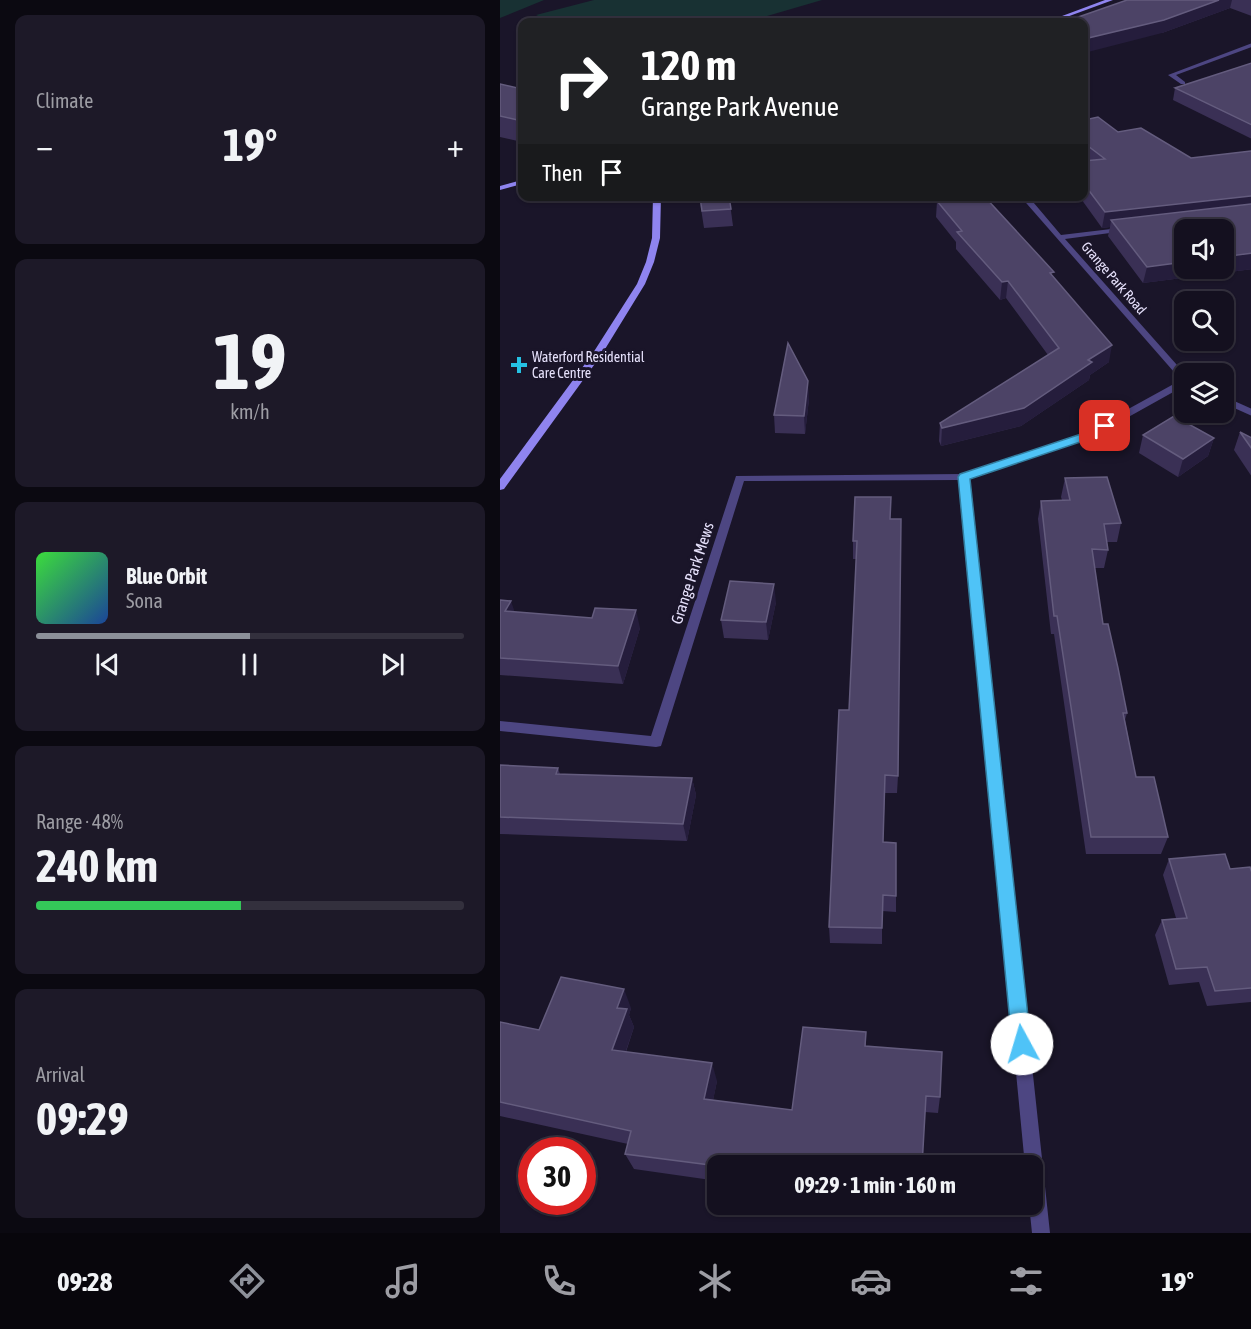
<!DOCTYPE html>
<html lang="en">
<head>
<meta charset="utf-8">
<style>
	body { margin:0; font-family:"Asap Condensed",sans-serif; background:#1d1928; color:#f1f3f6; height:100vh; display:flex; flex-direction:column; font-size:22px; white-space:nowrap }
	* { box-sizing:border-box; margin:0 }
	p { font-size:20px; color:#9d9da4 }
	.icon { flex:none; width:33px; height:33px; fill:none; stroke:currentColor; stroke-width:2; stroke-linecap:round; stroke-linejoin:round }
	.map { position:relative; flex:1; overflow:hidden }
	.drawer { display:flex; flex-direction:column; gap:15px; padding:15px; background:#0b0911; width:500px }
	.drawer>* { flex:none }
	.top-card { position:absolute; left:18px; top:18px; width:570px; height:183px; border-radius:12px; box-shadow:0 2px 4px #0004,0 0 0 2px #33303d; background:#202124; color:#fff; overflow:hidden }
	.tools { position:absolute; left:674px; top:219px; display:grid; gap:12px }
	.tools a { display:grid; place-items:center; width:60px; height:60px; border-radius:12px; background:#14101f; box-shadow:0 2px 4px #0004,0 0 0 2px #33303d; font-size:30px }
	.speed { position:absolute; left:18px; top:1137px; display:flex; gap:12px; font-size:30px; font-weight:700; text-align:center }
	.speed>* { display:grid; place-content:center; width:78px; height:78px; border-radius:50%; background:#14101f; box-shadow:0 2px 4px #0004,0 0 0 2px #33303d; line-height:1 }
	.speed .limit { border:9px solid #d22; background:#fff; color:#111 }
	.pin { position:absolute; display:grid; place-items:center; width:51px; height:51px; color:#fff; margin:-26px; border-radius:12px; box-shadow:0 3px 9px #0006 }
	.me { position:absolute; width:66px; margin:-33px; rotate:354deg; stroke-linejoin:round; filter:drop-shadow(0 0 4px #0008) }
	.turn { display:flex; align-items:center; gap:21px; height:126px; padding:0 24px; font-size:27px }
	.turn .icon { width:78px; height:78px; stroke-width:2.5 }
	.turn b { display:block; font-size:42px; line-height:51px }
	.then { display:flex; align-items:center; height:57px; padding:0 24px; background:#0003; gap:12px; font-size:22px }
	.big { font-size:45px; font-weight:700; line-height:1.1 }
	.drawer .tile { flex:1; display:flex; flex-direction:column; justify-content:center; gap:9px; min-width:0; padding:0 21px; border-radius:12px; background:#1d1928 }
	.drawer .dial { align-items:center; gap:0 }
	.dial b { font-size:78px; line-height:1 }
	.song { display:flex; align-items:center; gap:18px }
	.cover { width:72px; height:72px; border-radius:9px; background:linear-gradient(135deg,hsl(120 70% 55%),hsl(220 70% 35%)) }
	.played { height:6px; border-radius:3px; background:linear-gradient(90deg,#8c9099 50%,#33303d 50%) }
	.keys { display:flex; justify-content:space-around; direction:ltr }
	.heat { display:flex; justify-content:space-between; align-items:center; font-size:33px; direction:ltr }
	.charge { height:9px; border-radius:4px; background:linear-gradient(90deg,#34c759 48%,#33303d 0) }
	.trip { position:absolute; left:207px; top:1155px; width:336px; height:60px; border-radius:12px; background:#14101f; box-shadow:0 2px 4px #0004,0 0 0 2px #33303d; font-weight:700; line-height:60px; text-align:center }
	.dock { display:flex; height:96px; justify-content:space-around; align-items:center; background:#08060c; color:#9d9da4 }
	.dock .icon { width:42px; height:42px }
	.dock .on { color:#8c9099 }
	.dock b { font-size:27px; color:#f1f3f6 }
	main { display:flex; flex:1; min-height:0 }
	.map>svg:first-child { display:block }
	.green { fill:#183133 }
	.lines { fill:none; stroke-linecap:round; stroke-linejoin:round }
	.street { fill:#4d4682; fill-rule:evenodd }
	.secondary { fill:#8f84ef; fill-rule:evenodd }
	.wall { fill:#3a3055 }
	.shaded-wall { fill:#251d3c }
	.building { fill:#4c4366; stroke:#645c7e; stroke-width:1.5 }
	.route { fill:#4fc3f7; stroke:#337fa1; stroke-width:1.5 }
	.poi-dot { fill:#25c1e3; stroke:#1a1529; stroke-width:2 }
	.labels { text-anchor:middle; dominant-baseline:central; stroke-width:6; stroke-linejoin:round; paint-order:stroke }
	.far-street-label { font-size:14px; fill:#e6e1fb; stroke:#1a1529 }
	.far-poi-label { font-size:14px; fill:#e6e1fb; stroke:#1a1529; text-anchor:start }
	.street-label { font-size:16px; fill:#e6e1fb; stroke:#1a1529 }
</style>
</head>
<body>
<main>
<section class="drawer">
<div class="tile"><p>Climate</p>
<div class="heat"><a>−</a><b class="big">19°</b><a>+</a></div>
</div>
<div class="tile dial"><b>19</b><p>km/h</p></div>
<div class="tile">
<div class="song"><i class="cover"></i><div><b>Blue Orbit</b><p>Sona</p></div></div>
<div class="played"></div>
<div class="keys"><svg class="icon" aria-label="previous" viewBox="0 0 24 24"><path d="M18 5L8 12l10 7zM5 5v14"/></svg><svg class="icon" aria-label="pause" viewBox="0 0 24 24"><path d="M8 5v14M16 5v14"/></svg><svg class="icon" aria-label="next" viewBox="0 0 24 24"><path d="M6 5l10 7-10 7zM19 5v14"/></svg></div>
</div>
<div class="tile"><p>Range · 48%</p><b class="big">240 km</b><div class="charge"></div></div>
<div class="tile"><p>Arrival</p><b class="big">09:29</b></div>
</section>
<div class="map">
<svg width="752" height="1233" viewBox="0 0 752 1233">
	<rect width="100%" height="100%" fill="#1a1529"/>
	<!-- green -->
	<g class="green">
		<polygon points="0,0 44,0 0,18"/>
		<polygon points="94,0 322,0 247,22 51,22 36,15"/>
	</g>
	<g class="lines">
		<!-- street -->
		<g class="street">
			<polygon points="752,43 752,47 676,75 685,82 685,84 681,84 668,75"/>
			<polygon points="520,196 528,196 561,235 628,227 629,229 625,231 565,239 685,374 684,386 589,439 469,479 550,1233 532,1233 529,1204 532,1204 532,1166 525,1166 459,480 244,481 161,746 156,747 0,731 0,721 151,736 236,476 463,474 581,435 681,380"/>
			<polygon points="723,396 752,409 752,416 723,403"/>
		</g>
		<!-- secondary -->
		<g class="secondary">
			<polygon points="605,0 613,0 553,22 546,22"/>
			<polygon points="22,180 22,184 0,190 0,186"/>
			<polygon points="153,196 161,196 160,238 154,262 145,284 102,354 4,489 0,490 0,479 93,353 137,284 146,262 152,238"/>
		</g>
	</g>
	<!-- wall -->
	<g class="wall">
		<polygon points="627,0 752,0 752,16 730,8 662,33"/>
		<polygon points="752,63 752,139 673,100 675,88"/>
		<polygon points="0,84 22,89 22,142 0,137"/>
		<polygon points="584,120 691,158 752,151 752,269 643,283 608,236 610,227 602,228 579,196 584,196 584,161 585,161 584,160"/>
		<polygon points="199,196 229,196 233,226 204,228"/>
		<polygon points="437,201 553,276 609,362 590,375 589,380 521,426 441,446 439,441 440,423 548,355 506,298 500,300 456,249 456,242 436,217"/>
		<polygon points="309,399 305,434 275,433 274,415"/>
		<polygon points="740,432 752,438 752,477 734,450"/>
		<polygon points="643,435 714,438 708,456 678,477 639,453"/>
		<polygon points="565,478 621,523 617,542 607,542 608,550 604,568 595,568 603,624 627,713 625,720 636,777 668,837 661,854 586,854 554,634 551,634 538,519 541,501 562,500 561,497"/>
		<polygon points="390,519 398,776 397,793 385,793 383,842 396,896 396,912 382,911 382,944 330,943 329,927 349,710 356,559 353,559 353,541"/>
		<polygon points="0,600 15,612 92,618 140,628 123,684 0,675"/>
		<polygon points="276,602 268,640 224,638 221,620"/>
		<polygon points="0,765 58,768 60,774 192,778 196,795 187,841 0,834"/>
		<polygon points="669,859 752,873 752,1002 707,1006 699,982 669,985 655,935 662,920 676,918 663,875"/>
		<polygon points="131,1008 129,1015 134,1027 126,1052 217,1081 213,1100 292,1110 366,1032 366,1046 440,1097 438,1113 425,1112 422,1166 218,1166 218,1181 134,1169 125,1154 128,1144 0,1116 0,1022 39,1030"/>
	</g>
	<!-- shaded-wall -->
	<g class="shaded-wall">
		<polygon points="719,0 732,0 730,8 662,33 584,53 584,39"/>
		<polygon points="752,196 752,212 611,220 610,227 602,228 605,212"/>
		<polygon points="752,253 752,269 643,283 647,267 684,262 684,268 723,268 723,257"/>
		<polygon points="508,281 506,298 500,300 502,282"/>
		<polygon points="612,345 609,362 590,375 589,380 521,426 441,446 442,428 588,360"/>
		<polygon points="308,381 309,399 305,434 304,416"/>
		<polygon points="714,438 708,456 678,477 683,459"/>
		<polygon points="274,584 276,602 268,640 266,622"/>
		<polygon points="11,601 17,619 5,611"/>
		<polygon points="136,610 140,628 123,684 118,666"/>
		<polygon points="192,778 196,795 187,841 183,824"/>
		<polygon points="124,989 131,1008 129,1015 134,1027 120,1068 112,1050 117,1008"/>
		<polygon points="212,1063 217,1081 210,1115 204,1099"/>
		<polygon points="248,1155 251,1166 247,1166"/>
	</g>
	<!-- building -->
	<g class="building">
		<polygon points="627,0 719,0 664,20 584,39 584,22 564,22"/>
		<polygon points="752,63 752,125 675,88"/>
		<polygon points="0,84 22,89 22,121 0,116"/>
		<polygon points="598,117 618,132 641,128 691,158 752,151 752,196 605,212 584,184 584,161 605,159 584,143 584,120"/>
		<polygon points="200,196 229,196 231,209 202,211"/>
		<polygon points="463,196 484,196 554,272 550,273 612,345 588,360 592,362 524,408 442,428 440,423 559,348 508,281 502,282 457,232 462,231 437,201"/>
		<polygon points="752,204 752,253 723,257 723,230 684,230 684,262 647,267 611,220"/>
		<polygon points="288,343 308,381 304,416 274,415"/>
		<polygon points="674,416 714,438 683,459 643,435"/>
		<polygon points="740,432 752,438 752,449"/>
		<polygon points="607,477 621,523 604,524 608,550 592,549 603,624 608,624 618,668 627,713 623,713 636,777 654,777 668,837 591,837 557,616 554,616 541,501 570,500 565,478"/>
		<polygon points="355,497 391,497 390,519 401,519 398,776 385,775 383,842 396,843 396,896 383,895 382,928 329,927 339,710 349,710 357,541 353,541"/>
		<polygon points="230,581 274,584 266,622 221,620"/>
		<polygon points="0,600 11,601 5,611 92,618 95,608 136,610 118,666 0,658"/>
		<polygon points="0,765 58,768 56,774 192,778 183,824 0,817"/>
		<polygon points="725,854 730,869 750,867 752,873 752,988 715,991 707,967 676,969 662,920 687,918 669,859"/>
		<polygon points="61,977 124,989 117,1008 127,1009 112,1050 212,1063 204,1099 292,1110 303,1027 366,1032 365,1046 442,1052 440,1097 426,1096 422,1166 366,1166 248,1155 247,1166 218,1166 125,1154 131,1131 0,1102 0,1022 39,1030"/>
	</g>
	<!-- route -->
	<polygon class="route" points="605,422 609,423 609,428 589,439 470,479 531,1044 528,1051 522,1053 515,1051 512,1044 458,477 460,474 581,434"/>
	<!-- markers -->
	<path class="poi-dot" d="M16 356h6v6h6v6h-6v6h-6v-6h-6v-6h6z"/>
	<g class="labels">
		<!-- far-street labels -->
		<g class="far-street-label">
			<text transform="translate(614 278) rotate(49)">Grange Park Road</text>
		</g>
		<!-- far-poi labels -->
		<g class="far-poi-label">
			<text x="32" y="357">Waterford Residential<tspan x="32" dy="16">Care Centre</tspan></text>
		</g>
		<!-- street labels -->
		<g class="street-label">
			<text transform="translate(192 573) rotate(-72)">Grange Park Mews</text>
		</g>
	</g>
</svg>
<div class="tools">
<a><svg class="icon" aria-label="sound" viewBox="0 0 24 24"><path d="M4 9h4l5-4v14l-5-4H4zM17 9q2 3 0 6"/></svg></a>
<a><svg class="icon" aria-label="search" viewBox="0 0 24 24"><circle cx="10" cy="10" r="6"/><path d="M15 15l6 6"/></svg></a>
<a><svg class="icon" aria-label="layers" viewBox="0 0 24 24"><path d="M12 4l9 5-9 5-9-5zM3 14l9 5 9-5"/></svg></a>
</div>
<div class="speed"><div class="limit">30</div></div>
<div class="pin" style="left:605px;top:426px;background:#d93025"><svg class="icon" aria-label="arrive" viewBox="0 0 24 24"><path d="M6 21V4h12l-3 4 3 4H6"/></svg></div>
<svg class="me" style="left:522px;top:1044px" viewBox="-20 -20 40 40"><circle r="19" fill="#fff"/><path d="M0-13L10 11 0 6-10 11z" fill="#4fc3f7"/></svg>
<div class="trip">09:29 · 1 min · 160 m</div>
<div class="top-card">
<div class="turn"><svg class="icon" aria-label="right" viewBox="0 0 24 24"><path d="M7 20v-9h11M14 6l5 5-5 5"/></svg><div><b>120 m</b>Grange Park Avenue</div></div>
<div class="then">Then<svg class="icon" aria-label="arrive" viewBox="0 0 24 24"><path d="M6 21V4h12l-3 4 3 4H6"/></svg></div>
</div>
</div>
</main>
<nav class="dock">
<b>09:28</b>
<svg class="icon on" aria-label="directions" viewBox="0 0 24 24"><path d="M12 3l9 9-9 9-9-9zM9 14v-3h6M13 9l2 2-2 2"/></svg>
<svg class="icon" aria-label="music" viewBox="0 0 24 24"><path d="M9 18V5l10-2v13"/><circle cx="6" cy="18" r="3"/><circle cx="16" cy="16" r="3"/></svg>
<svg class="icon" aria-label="phone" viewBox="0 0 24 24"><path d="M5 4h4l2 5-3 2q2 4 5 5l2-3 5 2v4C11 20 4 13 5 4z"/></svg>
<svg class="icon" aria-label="climate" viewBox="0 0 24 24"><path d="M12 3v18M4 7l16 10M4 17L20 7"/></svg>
<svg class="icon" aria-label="car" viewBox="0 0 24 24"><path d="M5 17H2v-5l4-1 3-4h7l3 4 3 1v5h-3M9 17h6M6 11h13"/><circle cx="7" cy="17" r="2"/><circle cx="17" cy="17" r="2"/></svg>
<svg class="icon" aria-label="filters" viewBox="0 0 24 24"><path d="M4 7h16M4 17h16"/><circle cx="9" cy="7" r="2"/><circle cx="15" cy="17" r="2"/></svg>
<b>19°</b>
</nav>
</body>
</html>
